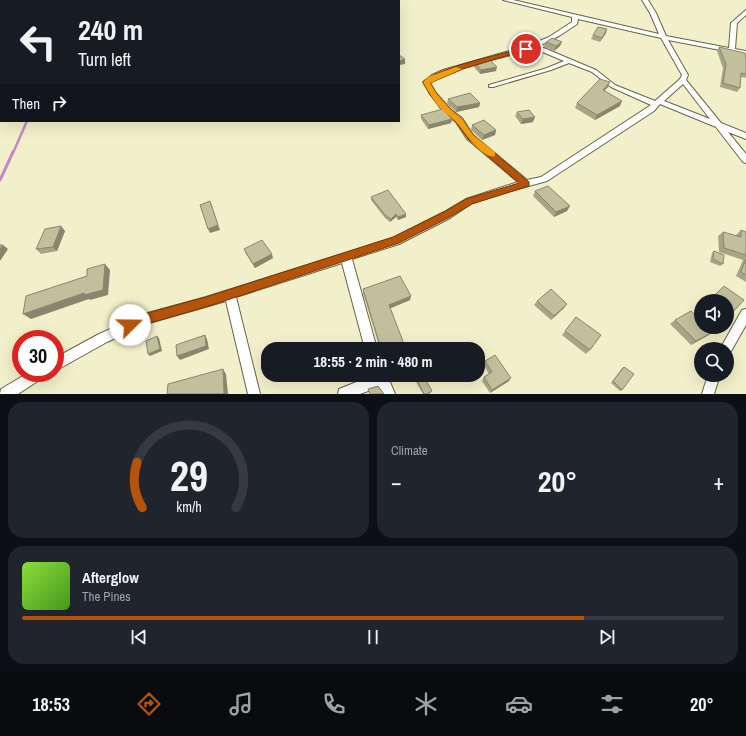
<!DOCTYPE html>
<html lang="en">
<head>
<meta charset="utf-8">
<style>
	body { margin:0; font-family:"Archivo Narrow",sans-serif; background:#20242c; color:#f1f3f6; height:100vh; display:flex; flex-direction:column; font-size:15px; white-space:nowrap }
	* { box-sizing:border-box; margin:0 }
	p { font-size:13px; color:#9ea1a6 }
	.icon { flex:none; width:22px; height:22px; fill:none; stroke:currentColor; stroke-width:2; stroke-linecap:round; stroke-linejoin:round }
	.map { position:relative; height:394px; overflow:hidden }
	.panel { display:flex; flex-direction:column; gap:8px; padding:8px; background:#0d0f14; flex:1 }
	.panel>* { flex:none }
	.top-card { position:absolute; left:0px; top:0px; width:400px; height:122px; box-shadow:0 4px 16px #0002; background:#171b24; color:#f1f3f6; overflow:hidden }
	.buttons { position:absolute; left:694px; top:294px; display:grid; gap:8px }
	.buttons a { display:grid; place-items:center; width:40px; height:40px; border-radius:50%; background:#171b24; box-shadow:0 4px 16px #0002; font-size:20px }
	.speed { position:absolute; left:12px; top:330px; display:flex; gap:8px; font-size:20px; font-weight:700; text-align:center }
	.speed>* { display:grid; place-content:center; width:52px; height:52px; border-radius:50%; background:#171b24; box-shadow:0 4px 16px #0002; line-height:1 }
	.speed .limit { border:6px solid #d22; background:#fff; color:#111 }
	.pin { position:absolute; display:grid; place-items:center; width:34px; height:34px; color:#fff; margin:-17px; border:2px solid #fff; border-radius:50%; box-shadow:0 1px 4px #0007 }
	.me { position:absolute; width:44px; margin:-22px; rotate:68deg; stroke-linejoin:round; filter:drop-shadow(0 0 3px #0008) }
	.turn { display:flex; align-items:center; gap:14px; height:84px; padding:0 12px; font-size:18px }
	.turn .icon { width:52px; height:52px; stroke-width:2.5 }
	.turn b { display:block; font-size:28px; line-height:34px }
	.then { display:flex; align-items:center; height:38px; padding:0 12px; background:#0003; gap:8px; font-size:15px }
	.big { font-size:30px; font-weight:800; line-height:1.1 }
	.panel .widget { flex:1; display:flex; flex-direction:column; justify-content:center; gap:6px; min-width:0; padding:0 14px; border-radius:16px; background:#20242c }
	.panel .dial { align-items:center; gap:0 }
	.dial svg { height:104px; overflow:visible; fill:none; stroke:#363941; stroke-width:7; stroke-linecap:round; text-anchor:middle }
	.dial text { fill:#f1f3f6; stroke:none }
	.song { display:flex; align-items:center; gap:12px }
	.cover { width:48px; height:48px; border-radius:6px; background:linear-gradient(135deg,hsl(90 70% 55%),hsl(100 70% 35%)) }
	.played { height:4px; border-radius:2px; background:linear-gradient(90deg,#b45309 80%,#363941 80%) }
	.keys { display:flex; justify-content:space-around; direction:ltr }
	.heat { display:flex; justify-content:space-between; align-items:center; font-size:22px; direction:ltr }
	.panel .tiles { flex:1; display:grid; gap:8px; grid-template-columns:1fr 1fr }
	.widget:last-child { grid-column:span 2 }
	.trip { position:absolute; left:261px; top:342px; width:224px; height:40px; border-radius:16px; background:#171b24; box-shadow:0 4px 16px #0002; font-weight:800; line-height:40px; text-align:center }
	.dock { display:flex; height:64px; justify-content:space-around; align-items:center; background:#090b0e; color:#9ea1a6 }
	.dock .icon { width:28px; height:28px }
	.dock .current { color:#b45309 }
	.dock b { font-size:18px; color:#f1f3f6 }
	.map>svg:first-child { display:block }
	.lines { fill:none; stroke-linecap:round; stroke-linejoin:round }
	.stream-far1 { stroke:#c688c5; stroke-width:2.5 }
	.stream { stroke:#c688c5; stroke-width:3 }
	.street-casing { stroke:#676544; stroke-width:2 }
	.street { fill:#fff; fill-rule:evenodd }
	.wall { fill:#a7a586 }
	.shaded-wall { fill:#88866d }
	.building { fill:#c2c09c; stroke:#88866d }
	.route { fill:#b45309; stroke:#753606 }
	.slow { fill:#f59e0b }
</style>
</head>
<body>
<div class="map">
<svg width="746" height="394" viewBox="0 0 746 394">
	<rect width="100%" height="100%" fill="#f2f0ca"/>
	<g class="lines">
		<!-- stream-far1 -->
		<polyline class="stream-far1" points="13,153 27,121"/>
		<!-- stream -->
		<polyline class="stream" points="0,180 13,152"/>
		<defs>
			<g id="street">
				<path d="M 503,0 L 513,0 L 659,34 L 650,13 L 642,0 L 648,0 L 656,13 L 666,36 L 729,48 L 731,23 L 746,10 L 746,15 L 737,23 L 735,49 L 746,51 L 746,55 L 668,40 L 688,75 L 686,80 L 721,123 L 746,133 L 746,139 L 728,132 L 746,154 L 746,163 L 743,162 L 716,127 L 660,104 L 654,111 L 547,181 L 500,194 L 472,203 L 450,218 L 399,244 L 352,259 L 377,349 L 365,349 L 342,263 L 236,297 L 260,394 L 248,394 L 226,301 L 146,324 L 107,342 L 55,371 L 55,358 L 99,334 L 144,314 L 206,297 L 393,238 L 444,212 L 466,199 L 518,182 L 467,139 L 456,122 L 444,113 L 431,95 L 423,82 L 432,75 L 443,70 L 530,45 L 549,37 L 572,22 L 572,17 ZM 578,19 L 661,38 L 682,75 L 680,79 L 655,101 L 615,85 L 596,70 L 539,46 L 559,36 L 577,24 ZM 533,48 L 564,61 L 547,68 L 489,85 L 489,87 L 493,87 L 551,70 L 569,63 L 592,72 L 611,87 L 651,105 L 541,177 L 527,180 L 473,135 L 462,118 L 450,109 L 436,93 L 430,83 C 460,62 500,61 533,48 ZM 683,84 L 710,119 L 664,101 Z"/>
				<polygon points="746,309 746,325 730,353 727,355 727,349 720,349 742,310"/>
				<polygon points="28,373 46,373 44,377 18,394 0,394 1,389"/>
				<polygon points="374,375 387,375 395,394 382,394 379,387 360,394 338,394 339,389"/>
				<polygon points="708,375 720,375 714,394 702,394"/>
			</g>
		</defs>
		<!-- street casing -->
		<use href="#street" class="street-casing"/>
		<!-- street -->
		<use href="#street" class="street"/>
	</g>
	<!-- wall -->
	<g class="wall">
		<polygon points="606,33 600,42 591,39 593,35"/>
		<polygon points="546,42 560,46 554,51 544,47"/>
		<polygon points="719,47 746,59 746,76 745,78 741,77 740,88 737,92 720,87 723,68 717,51"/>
		<polygon points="475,63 496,71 480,74 474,67"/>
		<polygon points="608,87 604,91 620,106 595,120 575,108 577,103"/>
		<polygon points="448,99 480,103 479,107 456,112 447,104"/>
		<polygon points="517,112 533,122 521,124 515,116"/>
		<polygon points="421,115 452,119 451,123 428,129 421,119"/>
		<polygon points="472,125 496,130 495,135 482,140 471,130"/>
		<polygon points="535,191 567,211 554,217 533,196"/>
		<polygon points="371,197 406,214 406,217 398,220 396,217 390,222 385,218 371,200"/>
		<polygon points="741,230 746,232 746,282 736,276 743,260 719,252 718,236 723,232 736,236 736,235"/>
		<polygon points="65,231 57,251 41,254 36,249"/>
		<polygon points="244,249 273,258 255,268 246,254"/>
		<polygon points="714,251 723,264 720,266 710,262 712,253"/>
		<polygon points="724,286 732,313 727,317 727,301 708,301"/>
		<polygon points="363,289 410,300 390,308 403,348 399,349 380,349 363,293"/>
		<polygon points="537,301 567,304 564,308 551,320 534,305"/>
		<polygon points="576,317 590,350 586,354 562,335"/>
		<polygon points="675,320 713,332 691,345 670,324"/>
		<polygon points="485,361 509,381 490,393 482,381 484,377 489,374 483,364"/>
		<polygon points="624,367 622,390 620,391 611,383 622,368"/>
		<polygon points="412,375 423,375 431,393 429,394 423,394"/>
		<polygon points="446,375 462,375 462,376 450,382"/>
	</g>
	<!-- shaded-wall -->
	<g class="shaded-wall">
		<polygon points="607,29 606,33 600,42 602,38"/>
		<polygon points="562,42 560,46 554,51 556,46"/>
		<polygon points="405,59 405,64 399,65 399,61"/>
		<polygon points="497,67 496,71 480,74 481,70"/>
		<polygon points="610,82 608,87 601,94 603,90"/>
		<polygon points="622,101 620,106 595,120 597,115"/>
		<polygon points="480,103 479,107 456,112 457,107"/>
		<polygon points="535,117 533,122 521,124 523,119"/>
		<polygon points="452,119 451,123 428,129 429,125"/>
		<polygon points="496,130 495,135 482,140 484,135"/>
		<polygon points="210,201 220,230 210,233 208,229"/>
		<polygon points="570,206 567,211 554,217 556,212"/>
		<polygon points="396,214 396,217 390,222 391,219"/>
		<polygon points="406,214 406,217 398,220 398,217"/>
		<polygon points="61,226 65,231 57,251 53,247"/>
		<polygon points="3,245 8,249 0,261 0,249"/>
		<polygon points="272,254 273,258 255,268 253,264"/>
		<polygon points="105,264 110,270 108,295 90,300 89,299 31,319 23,314 84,293"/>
		<polygon points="411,296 410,300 389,309 389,305"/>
		<polygon points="567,304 564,308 551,320 554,316"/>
		<polygon points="713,332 707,336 691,345 696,341"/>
		<polygon points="205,335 207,339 209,349 180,360 177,356"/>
		<polygon points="157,336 159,338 162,351 150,356 148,354"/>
		<polygon points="404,344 403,348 399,349 388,349"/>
		<polygon points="223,369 226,374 228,394 224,394"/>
		<polygon points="459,375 462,375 462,376 450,382 452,379"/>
		<polygon points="511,378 509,381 490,393 492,390"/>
	</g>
	<!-- building -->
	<g class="building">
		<polygon points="147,0 188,0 192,1 145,1"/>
		<polygon points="598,27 607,29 602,38 593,35"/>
		<polygon points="552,38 562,42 556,46 546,42"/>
		<polygon points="719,47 745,53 746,59 746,74 741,73 740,88 723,83 726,64"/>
		<polygon points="399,55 405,59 399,61"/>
		<polygon points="490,60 497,67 481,70 475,63"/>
		<polygon points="600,79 610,82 603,90 622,101 597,115 577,103"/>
		<polygon points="470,93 480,103 457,107 448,99"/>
		<polygon points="443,109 452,119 429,125 421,115"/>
		<polygon points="529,110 535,117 523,119 517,112"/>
		<polygon points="484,120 496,130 484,135 472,125"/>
		<polygon points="548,186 570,206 556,212 535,191"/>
		<polygon points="388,190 406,214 398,217 396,214 391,219 385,215 371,197"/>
		<polygon points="210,201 218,225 208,229 200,205"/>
		<polygon points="61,226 53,247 36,249 45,229"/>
		<polygon points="741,230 746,232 746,255 724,248 723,232 741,237"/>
		<polygon points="262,240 272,254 253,264 244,249"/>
		<polygon points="0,245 3,245 0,249"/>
		<polygon points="714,251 724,255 723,264 713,259"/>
		<polygon points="746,259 746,275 741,272"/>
		<polygon points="105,264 103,290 84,295 84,293 23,314 26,296 87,276 87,269"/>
		<polygon points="400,276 411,296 389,305 404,344 388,349 381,349 363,289"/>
		<polygon points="724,286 744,300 732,313 727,309 727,301 716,301 712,298"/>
		<polygon points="551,289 567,304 554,316 537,301"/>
		<polygon points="691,311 701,320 701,327 708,327 713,332 696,341 675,320"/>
		<polygon points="576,317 601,335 590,350 565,331"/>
		<polygon points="205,335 206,346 177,356 176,345"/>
		<polygon points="157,336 160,349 148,354 146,341"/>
		<polygon points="495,355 511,378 492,390 484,377 492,372 485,361"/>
		<polygon points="624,367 634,374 622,390 613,381"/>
		<polygon points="223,369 224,394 167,394 168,384"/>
		<polygon points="414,375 423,375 432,391 427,394 424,394"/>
		<polygon points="449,375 459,375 452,379"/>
		<polygon points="378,386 384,394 370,394 368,389"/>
	</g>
	<!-- route -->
	<path class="route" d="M 523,48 L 529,49 L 463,69 L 430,83 L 436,93 L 450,109 L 462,119 L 473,135 L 529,182 L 529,186 L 472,204 L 450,217 L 399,243 L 206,307 L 146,324 L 130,331 L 126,329 L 125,325 L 126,321 L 144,314 L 206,297 L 393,237 L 444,212 L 466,199 L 519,183 L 468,139 L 456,122 L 445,112 L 430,95 L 423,82 C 435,68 503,54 523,48 Z"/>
	<!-- slow -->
	<path class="slow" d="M 456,67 L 462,69 L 430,83 L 436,93 L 450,109 L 462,119 L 473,135 L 495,152 L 495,156 C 483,160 464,131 457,123 C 454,119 449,116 445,113 C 436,104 429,93 423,82 L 428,77 Z"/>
</svg>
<div class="buttons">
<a><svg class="icon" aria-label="sound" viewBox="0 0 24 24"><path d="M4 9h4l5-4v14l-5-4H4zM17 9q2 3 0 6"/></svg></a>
<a><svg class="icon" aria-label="search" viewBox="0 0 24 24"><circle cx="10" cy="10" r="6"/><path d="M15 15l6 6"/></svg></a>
</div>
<div class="speed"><div class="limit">30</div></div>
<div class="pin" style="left:526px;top:49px;background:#d93025"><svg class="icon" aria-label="arrive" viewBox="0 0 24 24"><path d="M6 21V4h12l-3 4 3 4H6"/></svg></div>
<svg class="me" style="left:130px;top:325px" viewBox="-20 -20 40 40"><circle r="19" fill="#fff"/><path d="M0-13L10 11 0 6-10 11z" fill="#b45309"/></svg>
<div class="trip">18:55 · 2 min · 480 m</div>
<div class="top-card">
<div class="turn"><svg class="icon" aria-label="left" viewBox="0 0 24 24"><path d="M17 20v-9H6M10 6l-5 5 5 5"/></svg><div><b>240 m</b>Turn left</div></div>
<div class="then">Then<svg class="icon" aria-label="right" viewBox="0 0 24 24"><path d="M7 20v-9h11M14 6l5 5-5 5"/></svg></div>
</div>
</div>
<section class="panel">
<div class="tiles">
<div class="widget dial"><svg viewBox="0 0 100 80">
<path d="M14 69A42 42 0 1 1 86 69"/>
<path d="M14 69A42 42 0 0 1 10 34" stroke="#b45309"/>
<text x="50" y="56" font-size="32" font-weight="700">29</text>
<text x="50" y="72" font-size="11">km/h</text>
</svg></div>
<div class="widget"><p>Climate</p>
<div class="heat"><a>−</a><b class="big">20°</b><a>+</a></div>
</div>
<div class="widget">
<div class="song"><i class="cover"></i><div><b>Afterglow</b><p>The Pines</p></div></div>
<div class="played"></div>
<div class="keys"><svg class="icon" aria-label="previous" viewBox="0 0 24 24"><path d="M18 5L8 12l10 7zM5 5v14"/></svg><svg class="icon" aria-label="pause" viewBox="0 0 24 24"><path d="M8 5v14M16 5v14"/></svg><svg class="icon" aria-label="next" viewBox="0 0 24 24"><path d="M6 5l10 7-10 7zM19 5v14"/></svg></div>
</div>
</div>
</section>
<nav class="dock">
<b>18:53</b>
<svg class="icon current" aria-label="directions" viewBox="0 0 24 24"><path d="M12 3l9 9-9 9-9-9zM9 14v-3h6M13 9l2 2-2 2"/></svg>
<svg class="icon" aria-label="music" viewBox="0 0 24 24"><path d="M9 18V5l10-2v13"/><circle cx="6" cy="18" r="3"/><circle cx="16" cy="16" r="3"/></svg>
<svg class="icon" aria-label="phone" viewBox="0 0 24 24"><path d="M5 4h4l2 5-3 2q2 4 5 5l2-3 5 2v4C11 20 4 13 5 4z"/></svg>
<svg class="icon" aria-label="climate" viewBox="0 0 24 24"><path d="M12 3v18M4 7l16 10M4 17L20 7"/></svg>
<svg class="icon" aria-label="car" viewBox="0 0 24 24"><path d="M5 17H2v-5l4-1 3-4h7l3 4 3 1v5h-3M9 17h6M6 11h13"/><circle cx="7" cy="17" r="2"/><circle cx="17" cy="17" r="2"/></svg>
<svg class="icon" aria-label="filters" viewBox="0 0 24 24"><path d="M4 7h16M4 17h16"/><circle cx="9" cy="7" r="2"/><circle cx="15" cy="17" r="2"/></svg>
<b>20°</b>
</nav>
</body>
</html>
